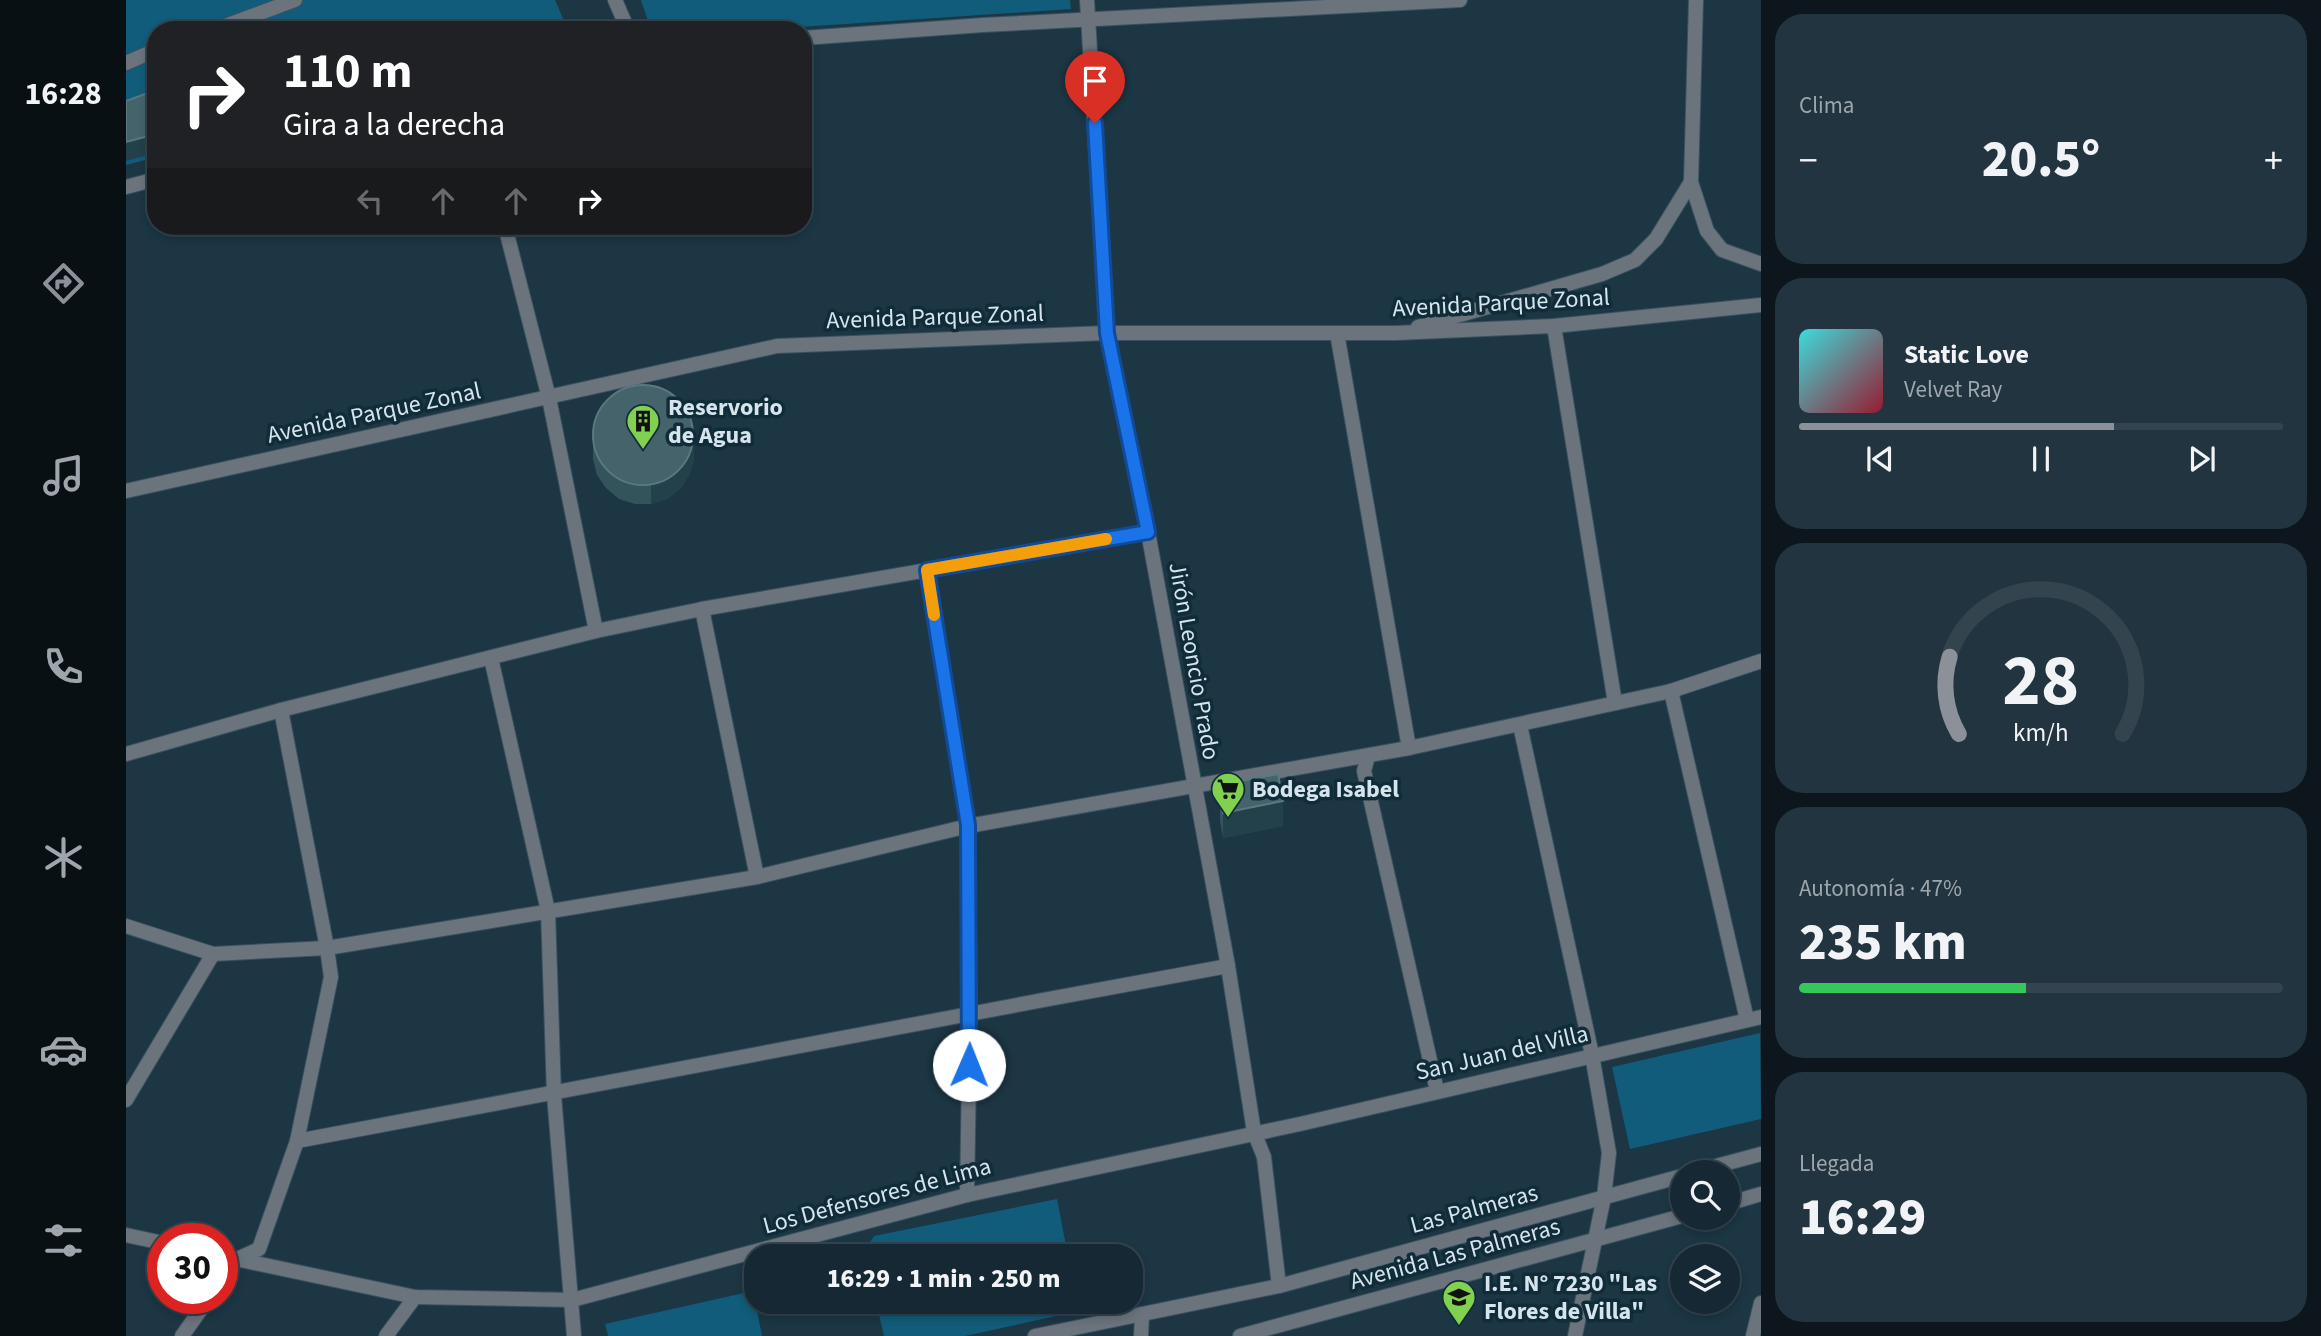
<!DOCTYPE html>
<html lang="es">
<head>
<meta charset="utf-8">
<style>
	body { margin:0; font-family:"Source Sans 3",sans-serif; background:#22343f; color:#f1f3f6; height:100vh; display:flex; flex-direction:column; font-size:26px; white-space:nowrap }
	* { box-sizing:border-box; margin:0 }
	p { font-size:23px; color:#9da6ac }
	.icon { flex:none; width:38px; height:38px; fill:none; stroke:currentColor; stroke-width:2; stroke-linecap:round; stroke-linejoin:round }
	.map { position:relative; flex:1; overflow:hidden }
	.sheet { display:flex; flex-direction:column; gap:14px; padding:14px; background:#0c161c; width:560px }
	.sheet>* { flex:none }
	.banner { position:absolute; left:21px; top:21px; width:665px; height:214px; border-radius:28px; box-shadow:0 4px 10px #0003,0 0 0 2px #34444e; background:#202124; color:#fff; overflow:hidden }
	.fabs { position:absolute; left:1544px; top:1160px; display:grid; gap:14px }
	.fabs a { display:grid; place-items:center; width:70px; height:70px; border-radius:50%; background:#152833; box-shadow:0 4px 10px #0003,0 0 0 2px #34444e; font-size:35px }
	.speed { position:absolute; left:21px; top:1223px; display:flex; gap:14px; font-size:35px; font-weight:700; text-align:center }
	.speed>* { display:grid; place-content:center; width:91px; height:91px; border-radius:50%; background:#152833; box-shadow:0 4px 10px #0003,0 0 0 2px #34444e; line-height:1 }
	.speed .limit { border:10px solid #d22; background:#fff; color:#111 }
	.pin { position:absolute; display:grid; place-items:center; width:60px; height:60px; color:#fff; margin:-72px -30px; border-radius:50% 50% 50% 0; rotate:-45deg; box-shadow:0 0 7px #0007 }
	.pin .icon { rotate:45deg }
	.me { position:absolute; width:77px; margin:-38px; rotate:1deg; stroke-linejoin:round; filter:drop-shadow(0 0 5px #0008) }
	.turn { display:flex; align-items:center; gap:24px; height:147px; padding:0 21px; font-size:32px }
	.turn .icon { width:91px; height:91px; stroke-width:2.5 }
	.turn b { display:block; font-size:49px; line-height:60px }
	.lanes { display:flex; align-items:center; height:66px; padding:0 21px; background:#0003; justify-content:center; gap:35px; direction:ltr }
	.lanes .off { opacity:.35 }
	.big { font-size:52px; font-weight:800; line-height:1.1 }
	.sheet .tile { flex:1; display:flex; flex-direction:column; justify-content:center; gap:10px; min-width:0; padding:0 24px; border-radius:28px; background:#22343f }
	.sheet .dial { align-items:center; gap:0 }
	.dial svg { height:182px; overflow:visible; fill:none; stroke:#34444e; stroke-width:7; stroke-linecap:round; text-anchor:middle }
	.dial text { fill:#f1f3f6; stroke:none }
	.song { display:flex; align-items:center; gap:21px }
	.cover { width:84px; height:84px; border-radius:10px; background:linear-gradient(135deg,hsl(180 70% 55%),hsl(350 70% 35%)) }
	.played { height:7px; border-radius:4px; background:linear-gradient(90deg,#8c9099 65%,#34444e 65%) }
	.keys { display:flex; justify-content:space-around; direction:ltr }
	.heat { display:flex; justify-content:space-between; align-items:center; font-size:38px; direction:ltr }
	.charge { height:10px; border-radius:5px; background:linear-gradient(90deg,#34c759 47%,#34444e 0) }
	.trip { position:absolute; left:618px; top:1244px; width:399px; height:70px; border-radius:28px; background:#152833; box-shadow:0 4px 10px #0003,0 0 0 2px #34444e; font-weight:800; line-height:70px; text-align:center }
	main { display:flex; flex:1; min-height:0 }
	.dock { display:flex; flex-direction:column; width:126px; justify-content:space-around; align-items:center; background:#081014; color:#9da6ac }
	.dock .icon { width:49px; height:49px }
	.dock .current { color:#8c9099 }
	.dock b { font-size:32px; color:#f1f3f6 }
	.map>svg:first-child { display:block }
	.green { fill:#115c7b }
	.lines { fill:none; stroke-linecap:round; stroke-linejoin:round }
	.service-casing { stroke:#3a525f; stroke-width:16 }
	.minor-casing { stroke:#3a525f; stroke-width:16 }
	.tertiary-casing { stroke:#3a525f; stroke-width:16 }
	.service { stroke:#6b747d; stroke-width:14 }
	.minor { stroke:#6b747d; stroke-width:14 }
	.tertiary { stroke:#6b747d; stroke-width:14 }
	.wall { fill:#34545b }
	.shaded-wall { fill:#23414b }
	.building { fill:#45636b; stroke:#5c787f; stroke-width:2 }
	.route-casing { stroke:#114b97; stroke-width:18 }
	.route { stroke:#1a73e8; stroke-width:12 }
	.slow { stroke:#f59e0b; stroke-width:12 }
	.labels { text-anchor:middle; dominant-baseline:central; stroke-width:7; stroke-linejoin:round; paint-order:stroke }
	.street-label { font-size:24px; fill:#d5e4ed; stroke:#112c39 }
	.poi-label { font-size:24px; font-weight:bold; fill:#d5e4ed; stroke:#112c39; text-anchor:start }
</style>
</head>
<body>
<main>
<nav class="dock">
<b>16:28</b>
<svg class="icon current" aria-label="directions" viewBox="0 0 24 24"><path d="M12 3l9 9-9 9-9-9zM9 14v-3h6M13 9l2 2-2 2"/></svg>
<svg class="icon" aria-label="music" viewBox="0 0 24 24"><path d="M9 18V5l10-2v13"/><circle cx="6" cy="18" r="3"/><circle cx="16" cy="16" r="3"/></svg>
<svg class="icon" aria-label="phone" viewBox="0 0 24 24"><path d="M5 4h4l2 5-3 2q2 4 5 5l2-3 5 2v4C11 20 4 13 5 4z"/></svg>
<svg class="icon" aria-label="climate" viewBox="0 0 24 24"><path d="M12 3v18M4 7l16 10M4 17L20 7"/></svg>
<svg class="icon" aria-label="car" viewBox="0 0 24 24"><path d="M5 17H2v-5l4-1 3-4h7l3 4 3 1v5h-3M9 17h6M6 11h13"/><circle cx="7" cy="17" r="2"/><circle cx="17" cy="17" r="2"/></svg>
<svg class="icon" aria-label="filters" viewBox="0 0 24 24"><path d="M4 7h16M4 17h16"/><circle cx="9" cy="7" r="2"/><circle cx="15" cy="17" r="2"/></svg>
</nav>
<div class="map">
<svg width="1635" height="1336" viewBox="0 0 1635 1336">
	<rect width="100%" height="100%" fill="#1c3644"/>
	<!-- green -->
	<g class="green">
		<polygon points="0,0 429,0 442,30 30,30 30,157 0,165"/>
		<polygon points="515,0 944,0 945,9 627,30 525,30"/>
		<polygon points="1634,1033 1635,1119 1504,1149 1486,1067"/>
		<polygon points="931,1199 942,1256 740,1256 741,1247 748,1236"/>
		<polygon points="627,1291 636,1336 482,1336 479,1324"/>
		<polygon points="750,1302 951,1302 953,1311 839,1336 758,1336"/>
	</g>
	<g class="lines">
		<defs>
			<g id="service">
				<polyline points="88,30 169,0"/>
				<polyline points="0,63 30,50"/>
			</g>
			<g id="minor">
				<polyline points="489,0 502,30"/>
				<polyline points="961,0 981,333 1022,532 1102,966 1128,1132 1138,1157 1153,1286"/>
				<polyline points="1570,0 1565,182 1581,231 1596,250 1635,264"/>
				<polyline points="677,38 857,25 1334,0"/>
				<polyline points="0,187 30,179"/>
				<polyline points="379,226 423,398 470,631"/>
				<polyline points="1428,326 1489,703"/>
				<polyline points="1292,327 1476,274 1509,260 1530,239 1565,182"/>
				<polyline points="1211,333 1283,748"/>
				<polyline points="0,491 651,346 981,333 1270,333 1428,326 1635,305"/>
				<polyline points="801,570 842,826 844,1013 841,1195"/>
				<polyline points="576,609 631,877"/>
				<polyline points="365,658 422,911 428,1095 448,1336"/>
				<polyline points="1545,691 1621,1020"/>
				<polyline points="1394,725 1466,1055 1483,1153 1478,1197 1449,1336"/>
				<polyline points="0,754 155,710 470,631 576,609 1022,532"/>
				<polyline points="1242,756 1238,771 1311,1091"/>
				<polyline points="0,926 87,954 201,948 631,877 842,826 1283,748 1545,691 1635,661"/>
				<polyline points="0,1100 87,954"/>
				<path d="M 171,1141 C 481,1085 791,1022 1102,966"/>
				<polyline points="0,1235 37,1243"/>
				<polyline points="96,1256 289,1297 446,1300 841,1195 1174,1124 1635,1017"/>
				<polyline points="96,1280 111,1259 133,1249 171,1141 205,977 201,948 155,710"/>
				<polyline points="56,1336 83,1298"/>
				<polyline points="260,1336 289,1297"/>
				<polyline points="1015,1336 1016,1314"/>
				<polyline points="1627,1336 1635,1303"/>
			</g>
			<g id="tertiary">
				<polyline points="1568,1172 1635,1154"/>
				<polyline points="1601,1204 1635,1194"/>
				<polyline points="909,1336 1153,1286 1556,1176"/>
				<polyline points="1114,1336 1556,1216"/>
			</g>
		</defs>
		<!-- service casing -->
		<use href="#service" class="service-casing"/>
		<!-- minor casing -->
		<use href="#minor" class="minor-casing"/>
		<!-- tertiary casing -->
		<use href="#tertiary" class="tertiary-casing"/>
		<!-- service -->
		<use href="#service" class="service"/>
		<!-- minor -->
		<use href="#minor" class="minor"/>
		<!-- tertiary -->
		<use href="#tertiary" class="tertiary"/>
	</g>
	<!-- wall -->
	<g class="wall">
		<polygon points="467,439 568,459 563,475 554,489 541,499 525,504 509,504 493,499 480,488 471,475 467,459"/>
		<polygon points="1094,796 1157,826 1097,838 1094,821"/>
	</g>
	<!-- shaded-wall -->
	<g class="shaded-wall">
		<polygon points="30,134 30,153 0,161 0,142"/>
		<polygon points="568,440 568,459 563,475 554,489 541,499 525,504 525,485"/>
		<polygon points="1157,801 1157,826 1097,838 1097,813"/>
	</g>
	<!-- building -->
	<g class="building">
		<polygon points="27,91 30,102 30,134 0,142 0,101"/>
		<circle cx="517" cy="435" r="50"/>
		<polygon points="1152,774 1157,801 1097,813 1094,796 1105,783"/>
	</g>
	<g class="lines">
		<defs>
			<polyline id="route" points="843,1065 842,825 801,570 1022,532 981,333 969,123"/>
		</defs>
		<!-- route casing -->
		<use href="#route" class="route-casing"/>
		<!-- route -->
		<use href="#route" class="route"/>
		<!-- slow -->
		<polyline class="slow" points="808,615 801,570 980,539"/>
	</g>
	<!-- icons -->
	<defs>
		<symbol id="building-pin" viewBox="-11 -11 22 30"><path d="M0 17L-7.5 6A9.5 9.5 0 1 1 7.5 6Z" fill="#81d050" stroke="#112c39"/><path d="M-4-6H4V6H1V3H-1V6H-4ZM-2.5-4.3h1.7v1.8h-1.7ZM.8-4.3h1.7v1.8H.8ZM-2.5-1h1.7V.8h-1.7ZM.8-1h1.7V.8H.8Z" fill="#111"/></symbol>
		<symbol id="supermarket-pin" viewBox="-11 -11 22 30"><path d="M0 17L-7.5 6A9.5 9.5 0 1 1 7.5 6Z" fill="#81d050" stroke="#112c39"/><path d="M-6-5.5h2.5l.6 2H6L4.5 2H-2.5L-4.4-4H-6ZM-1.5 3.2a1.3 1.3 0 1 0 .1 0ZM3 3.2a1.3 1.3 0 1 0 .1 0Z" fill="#111"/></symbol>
		<symbol id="school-pin" viewBox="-11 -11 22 30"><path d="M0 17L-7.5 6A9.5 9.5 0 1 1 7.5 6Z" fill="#81d050" stroke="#112c39"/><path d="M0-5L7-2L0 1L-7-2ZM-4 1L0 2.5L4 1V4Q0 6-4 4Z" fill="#111"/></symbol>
	</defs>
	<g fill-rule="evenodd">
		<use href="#building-pin" x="498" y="402" width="38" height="52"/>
		<use href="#supermarket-pin" x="1083" y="770" width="38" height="52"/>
		<use href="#school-pin" x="1314" y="1278" width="38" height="52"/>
	</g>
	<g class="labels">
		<!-- street labels -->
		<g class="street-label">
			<text transform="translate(1375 303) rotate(-3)">Avenida Parque Zonal</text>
			<text transform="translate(809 317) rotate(-2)">Avenida Parque Zonal</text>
			<text transform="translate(248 413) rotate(-12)">Avenida Parque Zonal</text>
			<text transform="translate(1068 661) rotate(80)">Jirón Leoncio Prado</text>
			<text transform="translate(1376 1053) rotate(-13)">San Juan del Villa</text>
			<text transform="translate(751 1196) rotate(-15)">Los Defensores de Lima</text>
			<text transform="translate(1348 1209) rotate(-15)">Las Palmeras</text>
			<text transform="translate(1329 1254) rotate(-15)">Avenida Las Palmeras</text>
		</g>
		<!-- poi labels -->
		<g class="poi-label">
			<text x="542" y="407">Reservorio<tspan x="542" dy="28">de Agua</tspan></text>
			<text x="1126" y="789">Bodega Isabel</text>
			<text x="1358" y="1283">I.E. N° 7230 "Las<tspan x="1358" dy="28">Flores de Villa"</tspan></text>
		</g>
	</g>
</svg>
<div class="fabs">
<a><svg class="icon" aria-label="search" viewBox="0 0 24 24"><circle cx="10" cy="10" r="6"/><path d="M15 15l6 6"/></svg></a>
<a><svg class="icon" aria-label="layers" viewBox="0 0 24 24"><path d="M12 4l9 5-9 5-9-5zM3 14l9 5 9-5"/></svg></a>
</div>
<div class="speed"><div class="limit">30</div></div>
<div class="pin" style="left:969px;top:123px;background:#d93025"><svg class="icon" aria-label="arrive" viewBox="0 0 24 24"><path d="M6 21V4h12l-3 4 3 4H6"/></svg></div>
<svg class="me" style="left:843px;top:1065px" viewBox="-20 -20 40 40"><circle r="19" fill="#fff"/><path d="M0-13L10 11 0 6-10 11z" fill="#1a73e8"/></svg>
<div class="trip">16:29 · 1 min · 250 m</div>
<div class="banner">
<div class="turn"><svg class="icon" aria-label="right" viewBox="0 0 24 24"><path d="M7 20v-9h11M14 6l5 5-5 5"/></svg><div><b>110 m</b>Gira a la derecha</div></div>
<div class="lanes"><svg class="icon off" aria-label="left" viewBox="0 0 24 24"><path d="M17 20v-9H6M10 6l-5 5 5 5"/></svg><svg class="icon off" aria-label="ahead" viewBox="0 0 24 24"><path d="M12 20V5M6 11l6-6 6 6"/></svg><svg class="icon off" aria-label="ahead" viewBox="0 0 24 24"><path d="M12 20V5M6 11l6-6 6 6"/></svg><svg class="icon" aria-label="right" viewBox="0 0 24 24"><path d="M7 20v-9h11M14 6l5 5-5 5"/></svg></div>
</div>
</div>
<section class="sheet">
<div class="tile"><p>Clima</p>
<div class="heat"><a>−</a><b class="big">20.5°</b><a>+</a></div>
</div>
<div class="tile">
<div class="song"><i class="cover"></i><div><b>Static Love</b><p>Velvet Ray</p></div></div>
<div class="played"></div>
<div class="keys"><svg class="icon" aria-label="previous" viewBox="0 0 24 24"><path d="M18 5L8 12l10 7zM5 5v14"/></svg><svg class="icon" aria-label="pause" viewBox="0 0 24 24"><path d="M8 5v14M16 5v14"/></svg><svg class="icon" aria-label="next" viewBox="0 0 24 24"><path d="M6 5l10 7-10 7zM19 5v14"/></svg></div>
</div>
<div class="tile dial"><svg viewBox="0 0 100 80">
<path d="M14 69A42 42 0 1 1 86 69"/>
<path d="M14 69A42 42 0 0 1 10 35" stroke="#8c9099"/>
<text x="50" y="56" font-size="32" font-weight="700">28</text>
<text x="50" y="72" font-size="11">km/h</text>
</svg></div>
<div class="tile"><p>Autonomía · 47%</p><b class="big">235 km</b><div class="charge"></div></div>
<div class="tile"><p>Llegada</p><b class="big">16:29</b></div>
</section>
</main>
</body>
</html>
